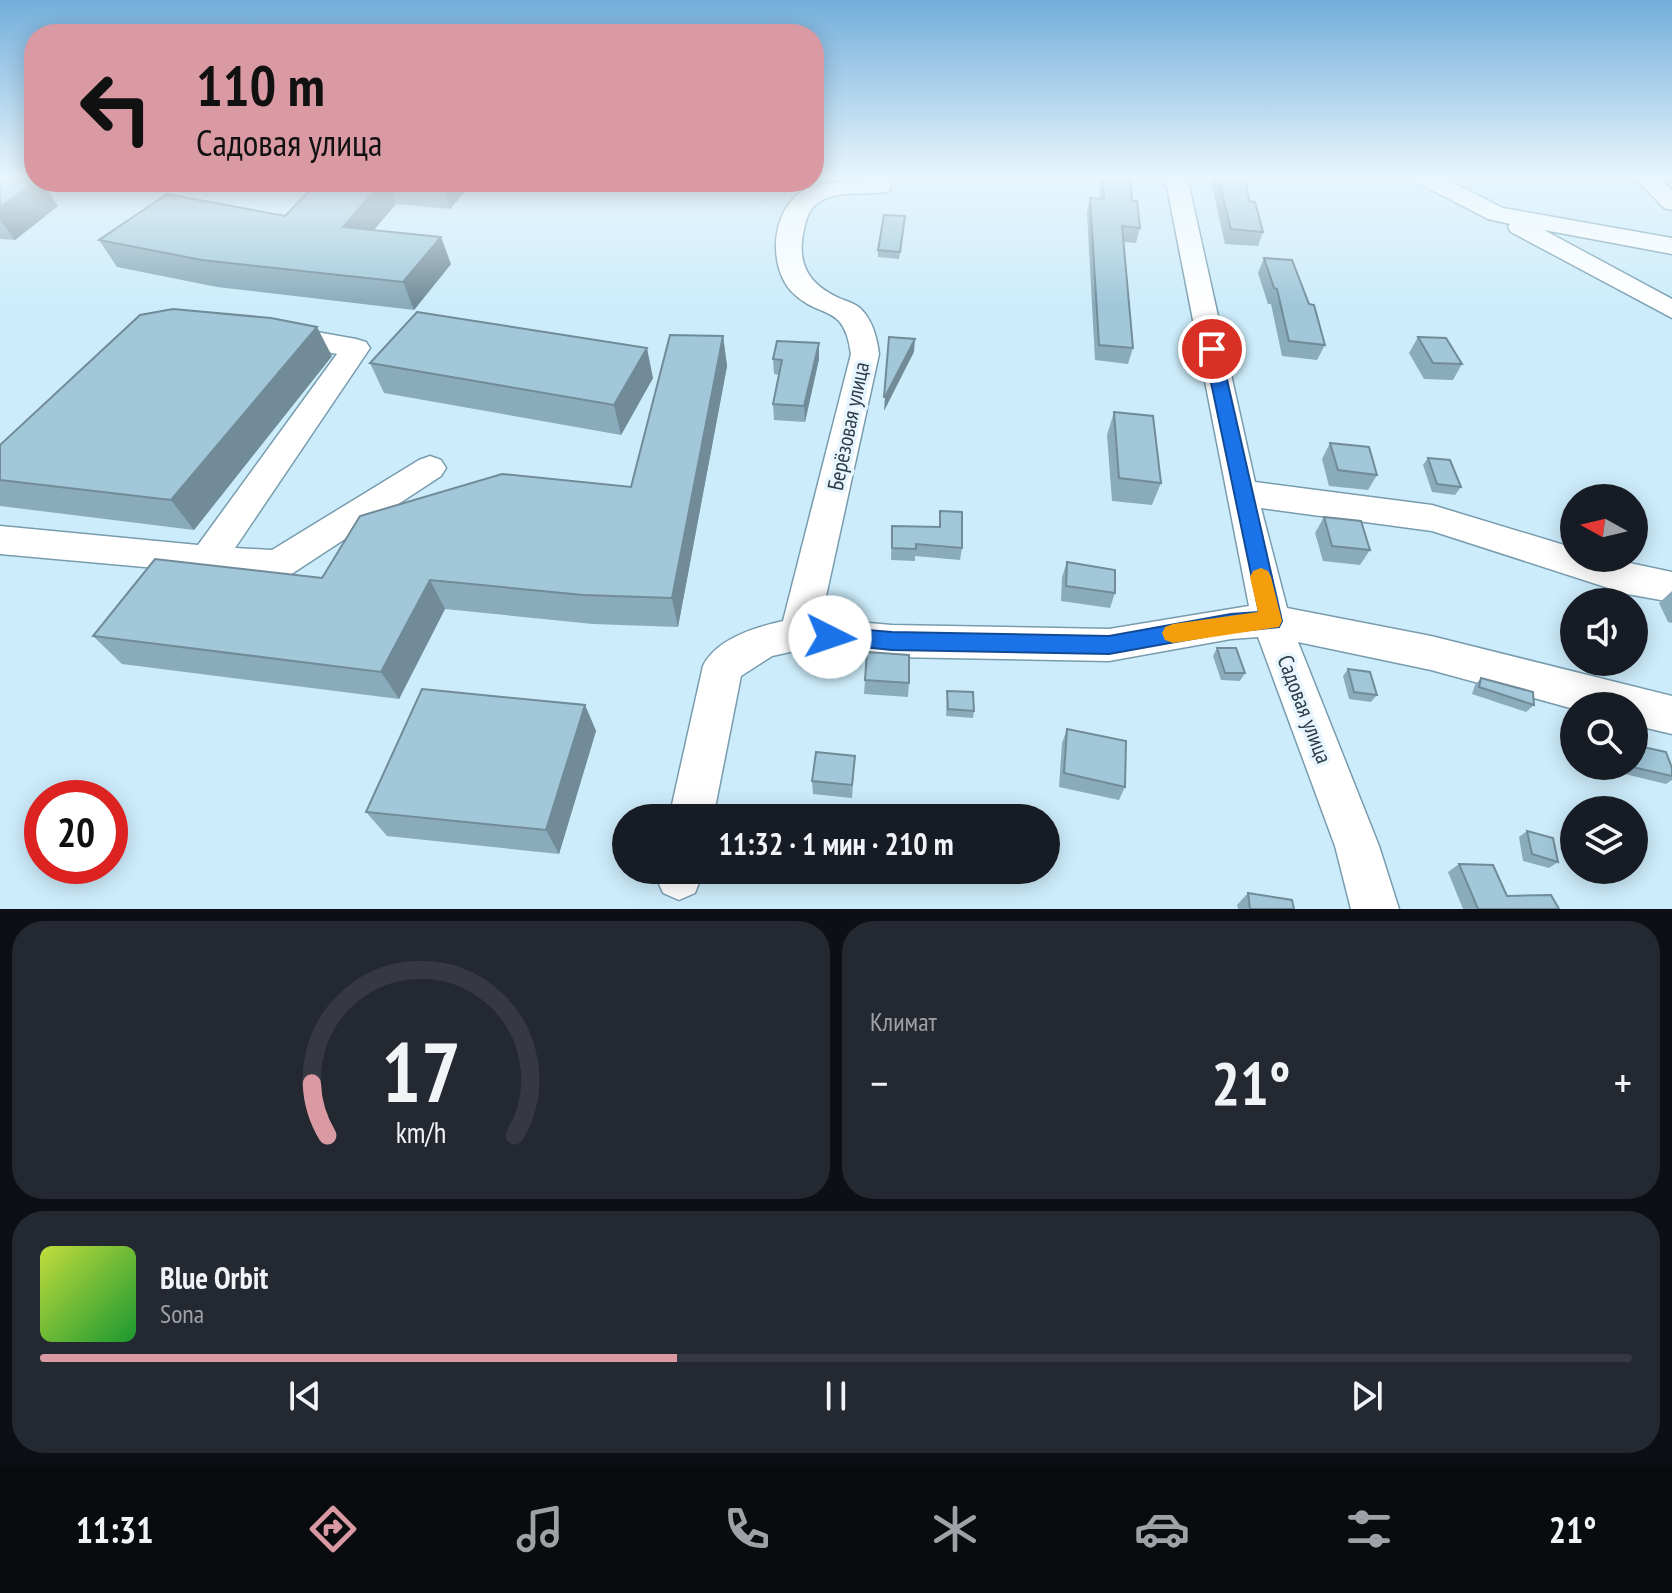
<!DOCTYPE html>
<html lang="ru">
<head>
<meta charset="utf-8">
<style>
	body { margin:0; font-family:"PT Sans Narrow",sans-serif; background:#242831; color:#f1f3f6; height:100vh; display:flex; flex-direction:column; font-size:30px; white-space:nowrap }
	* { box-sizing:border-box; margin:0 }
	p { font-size:26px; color:#9ea1a6 }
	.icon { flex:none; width:44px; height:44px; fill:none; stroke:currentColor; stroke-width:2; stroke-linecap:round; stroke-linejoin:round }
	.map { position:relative; height:909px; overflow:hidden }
	.side { display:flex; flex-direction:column; gap:12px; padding:12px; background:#0d0f14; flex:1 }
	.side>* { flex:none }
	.banner { position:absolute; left:24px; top:24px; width:800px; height:168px; border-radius:32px; box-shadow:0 4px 20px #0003; background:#da9aa4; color:#111; overflow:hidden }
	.needle { width:52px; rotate:278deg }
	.tools { position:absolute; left:1560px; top:484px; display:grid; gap:16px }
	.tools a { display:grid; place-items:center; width:88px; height:88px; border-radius:50%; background:#171b24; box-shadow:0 4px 20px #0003; font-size:40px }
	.speed { position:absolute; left:24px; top:780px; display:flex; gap:16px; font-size:40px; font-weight:700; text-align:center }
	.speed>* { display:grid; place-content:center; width:104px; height:104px; border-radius:50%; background:#171b24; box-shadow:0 4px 20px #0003; line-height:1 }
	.speed .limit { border:12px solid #d22; background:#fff; color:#111 }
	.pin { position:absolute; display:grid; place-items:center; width:68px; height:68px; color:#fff; margin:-34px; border:4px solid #fff; border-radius:50%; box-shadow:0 2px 8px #0007 }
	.me { position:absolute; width:88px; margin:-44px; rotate:94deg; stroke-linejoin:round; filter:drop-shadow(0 0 6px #0008) }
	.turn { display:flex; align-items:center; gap:28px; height:168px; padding:0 40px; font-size:36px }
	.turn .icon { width:104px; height:104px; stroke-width:2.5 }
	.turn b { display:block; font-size:56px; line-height:68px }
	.big { font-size:60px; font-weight:800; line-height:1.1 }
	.side .card { flex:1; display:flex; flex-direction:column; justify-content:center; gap:12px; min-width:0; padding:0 28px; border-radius:32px; background:#242831 }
	.side .dial { align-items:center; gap:0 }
	.dial svg { height:208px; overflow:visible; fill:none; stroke:#363941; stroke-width:7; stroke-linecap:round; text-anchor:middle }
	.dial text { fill:#f1f3f6; stroke:none }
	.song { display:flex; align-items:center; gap:24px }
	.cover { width:96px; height:96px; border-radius:12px; background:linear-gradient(135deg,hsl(70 70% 55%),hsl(130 70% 35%)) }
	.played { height:8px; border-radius:4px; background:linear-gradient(90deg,#da9aa4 40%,#363941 40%) }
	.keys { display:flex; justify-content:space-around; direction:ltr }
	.heat { display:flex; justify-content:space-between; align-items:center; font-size:44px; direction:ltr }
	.side .tiles { flex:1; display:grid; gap:12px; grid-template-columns:1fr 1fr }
	.card:last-child { grid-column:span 2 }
	.trip { position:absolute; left:612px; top:804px; width:448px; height:80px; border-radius:40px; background:#171b24; box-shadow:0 4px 20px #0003; font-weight:800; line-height:80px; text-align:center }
	.menu { display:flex; height:128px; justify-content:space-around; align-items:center; background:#090b0e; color:#9ea1a6 }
	.menu .icon { width:56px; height:56px }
	.menu .selected { color:#da9aa4 }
	.menu b { font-size:36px; color:#f1f3f6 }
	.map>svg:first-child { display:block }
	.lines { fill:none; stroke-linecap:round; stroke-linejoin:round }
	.minor-casing { stroke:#779cae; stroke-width:3 }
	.minor { fill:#fff; fill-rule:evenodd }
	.wall { fill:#8aabbb }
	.shaded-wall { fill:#718b98 }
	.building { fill:#a1c7d9; stroke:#718b98; stroke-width:2 }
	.route { fill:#1a73e8; stroke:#114b97; stroke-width:2 }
	.slow { fill:#f59e0b }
	.labels { text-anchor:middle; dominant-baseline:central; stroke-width:7; stroke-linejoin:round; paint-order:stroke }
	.street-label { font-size:22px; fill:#2d3d45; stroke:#e7f6fe }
</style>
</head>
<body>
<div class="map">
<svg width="1672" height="909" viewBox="0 0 1672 909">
	<rect width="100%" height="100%" fill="#cdecfb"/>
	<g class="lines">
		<defs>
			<g id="minor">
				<path d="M 871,177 L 893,177 L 890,191 C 869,196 842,190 823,200 C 810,206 807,216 804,229 C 796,263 808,284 839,298 C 846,301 855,303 861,309 C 873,321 877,338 879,354 L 821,619 L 892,625 L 1109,629 L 1249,606 L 1165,177 L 1187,177 L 1255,482 L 1432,505 L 1574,548 L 1574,558 L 1606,558 L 1672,572 L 1672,602 L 1627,594 L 1432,531 L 1261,508 L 1287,608 L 1431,636 L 1672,696 L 1672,734 L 1634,725 L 1634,706 L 1574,706 L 1574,709 L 1431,670 L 1298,642 L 1379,846 L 1399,909 L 1351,909 L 1335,846 L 1258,637 L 1231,639 L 1109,661 L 892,657 L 799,650 L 772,656 L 741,676 L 713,818 L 669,818 L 703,666 C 716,639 756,627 783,621 L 851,354 C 844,301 820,321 791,291 C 768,265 771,210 803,191 C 823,180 849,182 871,180 Z"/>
				<polygon points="1413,177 1442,177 1503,208 1672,238 1672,254 1544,230 1672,299 1672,318 1511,232 1508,227 1510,224 1488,219 1416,182"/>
				<polygon points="1634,177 1658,177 1672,190 1672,210 1664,208"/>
				<polygon points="283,326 356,339 366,342 370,348 235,548 272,550 419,460 430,456 441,460 446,468 441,476 290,575 277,579 0,554 0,526 198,545 337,354 273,341 269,335 273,329"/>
				<polygon points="658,870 704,870 695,893 679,900 663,893 656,877"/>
			</g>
		</defs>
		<!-- minor casing -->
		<use href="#minor" class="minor-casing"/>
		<!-- minor -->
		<use href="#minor" class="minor"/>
	</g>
	<!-- wall -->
	<g class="wall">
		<polygon points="0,177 58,206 15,240 0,239"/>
		<polygon points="1099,177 1130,177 1132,201 1140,228 1136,243 1124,242 1133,348 1128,364 1095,360 1087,212 1090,198 1100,199"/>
		<polygon points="1210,177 1245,177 1249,201 1263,232 1258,246 1225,244"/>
		<polygon points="317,182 473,182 450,209 396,204 374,230 451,264 414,310 217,287 117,267 99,240 285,216"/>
		<polygon points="905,216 899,259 878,257 878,250"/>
		<polygon points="1264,258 1325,345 1317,360 1282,356 1271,304 1268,304 1258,273"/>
		<polygon points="723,336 727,366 678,627 593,624 445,609 399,699 122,664 93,636 322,578 631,487"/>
		<polygon points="1418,337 1462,364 1453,380 1424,379 1409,353"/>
		<polygon points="819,343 819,359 805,422 774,420 773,404 779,375 774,374 773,359"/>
		<polygon points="332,356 194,530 0,506 0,445"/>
		<polygon points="370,363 653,378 621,435 384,393"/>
		<polygon points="1114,412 1161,483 1152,505 1112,501 1107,435"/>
		<polygon points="1330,443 1377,475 1368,490 1329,486 1322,459"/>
		<polygon points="1428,458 1461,487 1455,495 1432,492 1423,465"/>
		<polygon points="940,511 962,548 960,560 915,556 915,561 891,560 892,526 939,527"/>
		<polygon points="1324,517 1370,550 1360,565 1323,561 1315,533"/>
		<polygon points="1067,562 1115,593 1110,608 1061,601 1062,577"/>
		<polygon points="1672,591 1672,623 1668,622 1659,603"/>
		<polygon points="1217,648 1245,673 1240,681 1221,680 1213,656"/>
		<polygon points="867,652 909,683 908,697 864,694"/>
		<polygon points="1579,662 1620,662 1622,668 1613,675 1580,667"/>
		<polygon points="1348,669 1377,695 1371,702 1349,699 1343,676"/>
		<polygon points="1481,678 1534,705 1526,712 1472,694 1475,685"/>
		<polygon points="947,691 974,711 973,718 946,716"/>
		<polygon points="585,705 596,731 559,854 387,836 366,812"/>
		<polygon points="1067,729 1125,787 1119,800 1059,787 1062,743"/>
		<polygon points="1603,766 1672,768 1672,780 1666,784 1604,769"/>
		<polygon points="854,770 852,798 813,794 812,781"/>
		<polygon points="1527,831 1558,862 1549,868 1523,861 1519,837"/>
		<polygon points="1459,864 1507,896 1559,909 1463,909 1448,872"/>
		<polygon points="746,870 783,870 782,876 747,875"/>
		<polygon points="1248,893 1294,909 1238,909 1237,905"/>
	</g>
	<!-- shaded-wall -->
	<g class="shaded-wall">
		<polygon points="35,182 42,182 58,206 15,240 0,220 0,207"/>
		<polygon points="382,182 388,182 396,204 354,253 343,227"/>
		<polygon points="442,182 473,182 450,209"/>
		<polygon points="441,237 451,264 414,310 403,282"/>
		<polygon points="317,327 332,356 194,530 171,500"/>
		<polygon points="723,336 727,366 678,627 672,598"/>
		<polygon points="915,339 914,352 884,411 885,397"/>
		<polygon points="819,343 819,359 805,422 804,406"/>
		<polygon points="647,348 653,378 621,435 614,405"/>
		<polygon points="430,580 445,609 399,699 381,672"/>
		<polygon points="585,705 596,731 559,854 546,830"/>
	</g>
	<!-- building -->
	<g class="building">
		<polygon points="0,177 34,178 35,182 0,207"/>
		<polygon points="1103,177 1130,177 1132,201 1137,201 1140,228 1122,226 1133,348 1099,345 1090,198 1104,199"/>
		<polygon points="1218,177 1245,177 1249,201 1255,202 1263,232 1231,229"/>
		<polygon points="318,182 382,182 343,227 441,237 403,282 202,260 99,240 167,194 285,216"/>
		<polygon points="884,215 905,216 900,252 878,250"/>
		<polygon points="1264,258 1292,260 1309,304 1314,305 1325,345 1289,341 1277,289 1274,288"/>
		<polygon points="173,309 271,318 317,327 171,500 0,480 0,445 140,315"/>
		<polygon points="417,312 647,348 614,405 370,363"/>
		<polygon points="670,335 723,336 672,598 583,595 430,580 381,672 93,636 155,559 322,578 360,516 502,474 631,487"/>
		<polygon points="889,337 915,339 885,397 884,397"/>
		<polygon points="1418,337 1446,338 1462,364 1433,363"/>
		<polygon points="777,341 819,343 804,406 773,404 782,360 773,359"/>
		<polygon points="1114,412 1153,416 1161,483 1119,478"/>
		<polygon points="1330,443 1369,447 1377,475 1338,470"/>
		<polygon points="1428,458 1450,460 1461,487 1437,484"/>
		<polygon points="940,511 962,512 962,548 916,544 916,549 892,548 892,526 940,527"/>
		<polygon points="1324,517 1361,521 1370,550 1332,546"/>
		<polygon points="1067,562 1115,570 1115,593 1066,586"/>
		<polygon points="1217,648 1236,648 1245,673 1225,673"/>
		<polygon points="867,652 909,655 909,683 865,680"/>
		<polygon points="1598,662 1620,662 1622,668"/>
		<polygon points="1348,669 1370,672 1377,695 1354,692"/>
		<polygon points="1481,678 1533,692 1534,705 1479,687"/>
		<polygon points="422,689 585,705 546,830 366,812"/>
		<polygon points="947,691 973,692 974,711 948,709"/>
		<polygon points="1067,729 1126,741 1125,787 1064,773"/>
		<polygon points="1634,745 1666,752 1672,768 1672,776 1628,766 1634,766"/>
		<polygon points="816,752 855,756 852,785 812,781"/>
		<polygon points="1527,831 1553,838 1558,862 1532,854"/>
		<polygon points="1459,864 1493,865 1507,896 1551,895 1559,909 1478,909"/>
		<polygon points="1248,893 1292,900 1294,909 1250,909"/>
	</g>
	<!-- sky -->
	<linearGradient id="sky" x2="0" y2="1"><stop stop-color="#73aeda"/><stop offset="0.58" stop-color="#e8f6fd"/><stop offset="1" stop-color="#e8f6fd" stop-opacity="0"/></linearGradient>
	<rect width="1672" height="305" fill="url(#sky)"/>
	<!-- route -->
	<polygon class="route" points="1212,344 1220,349 1282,621 1279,627 1231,632 1109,654 892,650 823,643 819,637 823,630 830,627 892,632 1109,636 1231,614 1259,612 1204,349"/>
	<!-- slow -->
	<polygon class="slow" points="1261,568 1268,571 1271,577 1282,621 1279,627 1173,643 1165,640 1162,633 1165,627 1173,624 1258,612 1250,577 1253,571"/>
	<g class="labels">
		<!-- street labels -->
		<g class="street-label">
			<text transform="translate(848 426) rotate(-78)">Берёзовая улица</text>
			<text transform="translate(1305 709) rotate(69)">Садовая улица</text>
		</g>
	</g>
</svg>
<div class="tools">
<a><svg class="needle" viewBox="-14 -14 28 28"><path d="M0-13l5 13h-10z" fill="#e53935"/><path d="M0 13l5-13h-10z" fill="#9ea1a6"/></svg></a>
<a><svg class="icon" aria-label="sound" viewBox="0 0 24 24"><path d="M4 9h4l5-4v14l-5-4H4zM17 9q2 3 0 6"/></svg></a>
<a><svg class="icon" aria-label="search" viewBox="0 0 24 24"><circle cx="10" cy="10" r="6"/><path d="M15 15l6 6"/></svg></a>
<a><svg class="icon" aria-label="layers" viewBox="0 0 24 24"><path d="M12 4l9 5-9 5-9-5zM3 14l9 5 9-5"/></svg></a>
</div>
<div class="speed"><div class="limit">20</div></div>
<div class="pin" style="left:1212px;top:349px;background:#d93025"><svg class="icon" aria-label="arrive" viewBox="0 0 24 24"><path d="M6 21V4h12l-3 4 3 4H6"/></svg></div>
<svg class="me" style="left:830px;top:637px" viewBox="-20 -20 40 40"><circle r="19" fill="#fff"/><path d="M0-13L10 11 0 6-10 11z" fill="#1a73e8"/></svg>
<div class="trip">11:32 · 1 мин · 210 m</div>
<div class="banner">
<div class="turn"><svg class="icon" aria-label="left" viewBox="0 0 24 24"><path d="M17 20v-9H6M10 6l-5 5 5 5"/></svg><div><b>110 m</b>Садовая улица</div></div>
</div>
</div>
<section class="side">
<div class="tiles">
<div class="card dial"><svg viewBox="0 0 100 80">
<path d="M14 69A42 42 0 1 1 86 69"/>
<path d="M14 69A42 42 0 0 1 8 49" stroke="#da9aa4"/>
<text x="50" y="56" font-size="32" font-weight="700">17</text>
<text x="50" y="72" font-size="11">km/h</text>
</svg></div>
<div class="card"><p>Климат</p>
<div class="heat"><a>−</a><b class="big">21°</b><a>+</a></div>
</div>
<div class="card">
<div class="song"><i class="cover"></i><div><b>Blue Orbit</b><p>Sona</p></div></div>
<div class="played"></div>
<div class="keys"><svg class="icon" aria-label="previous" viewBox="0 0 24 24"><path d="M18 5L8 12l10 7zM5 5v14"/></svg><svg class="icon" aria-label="pause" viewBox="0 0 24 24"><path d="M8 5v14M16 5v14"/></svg><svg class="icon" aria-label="next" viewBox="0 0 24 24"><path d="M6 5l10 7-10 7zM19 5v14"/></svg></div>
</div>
</div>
</section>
<nav class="menu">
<b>11:31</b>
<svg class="icon selected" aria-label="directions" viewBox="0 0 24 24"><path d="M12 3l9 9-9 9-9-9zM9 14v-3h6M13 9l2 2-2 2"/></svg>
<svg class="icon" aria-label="music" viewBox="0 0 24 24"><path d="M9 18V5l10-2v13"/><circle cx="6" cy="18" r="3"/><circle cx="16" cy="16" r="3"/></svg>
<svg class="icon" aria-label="phone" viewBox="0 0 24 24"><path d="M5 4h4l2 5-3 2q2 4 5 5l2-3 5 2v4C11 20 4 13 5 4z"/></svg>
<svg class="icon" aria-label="climate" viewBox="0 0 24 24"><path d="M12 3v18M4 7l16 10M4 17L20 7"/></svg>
<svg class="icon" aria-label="car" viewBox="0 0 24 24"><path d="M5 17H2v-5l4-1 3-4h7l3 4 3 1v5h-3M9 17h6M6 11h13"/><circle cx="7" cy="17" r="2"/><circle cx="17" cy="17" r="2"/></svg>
<svg class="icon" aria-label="filters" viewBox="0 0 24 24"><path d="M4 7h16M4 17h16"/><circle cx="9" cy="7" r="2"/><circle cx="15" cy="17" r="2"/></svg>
<b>21°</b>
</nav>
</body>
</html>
